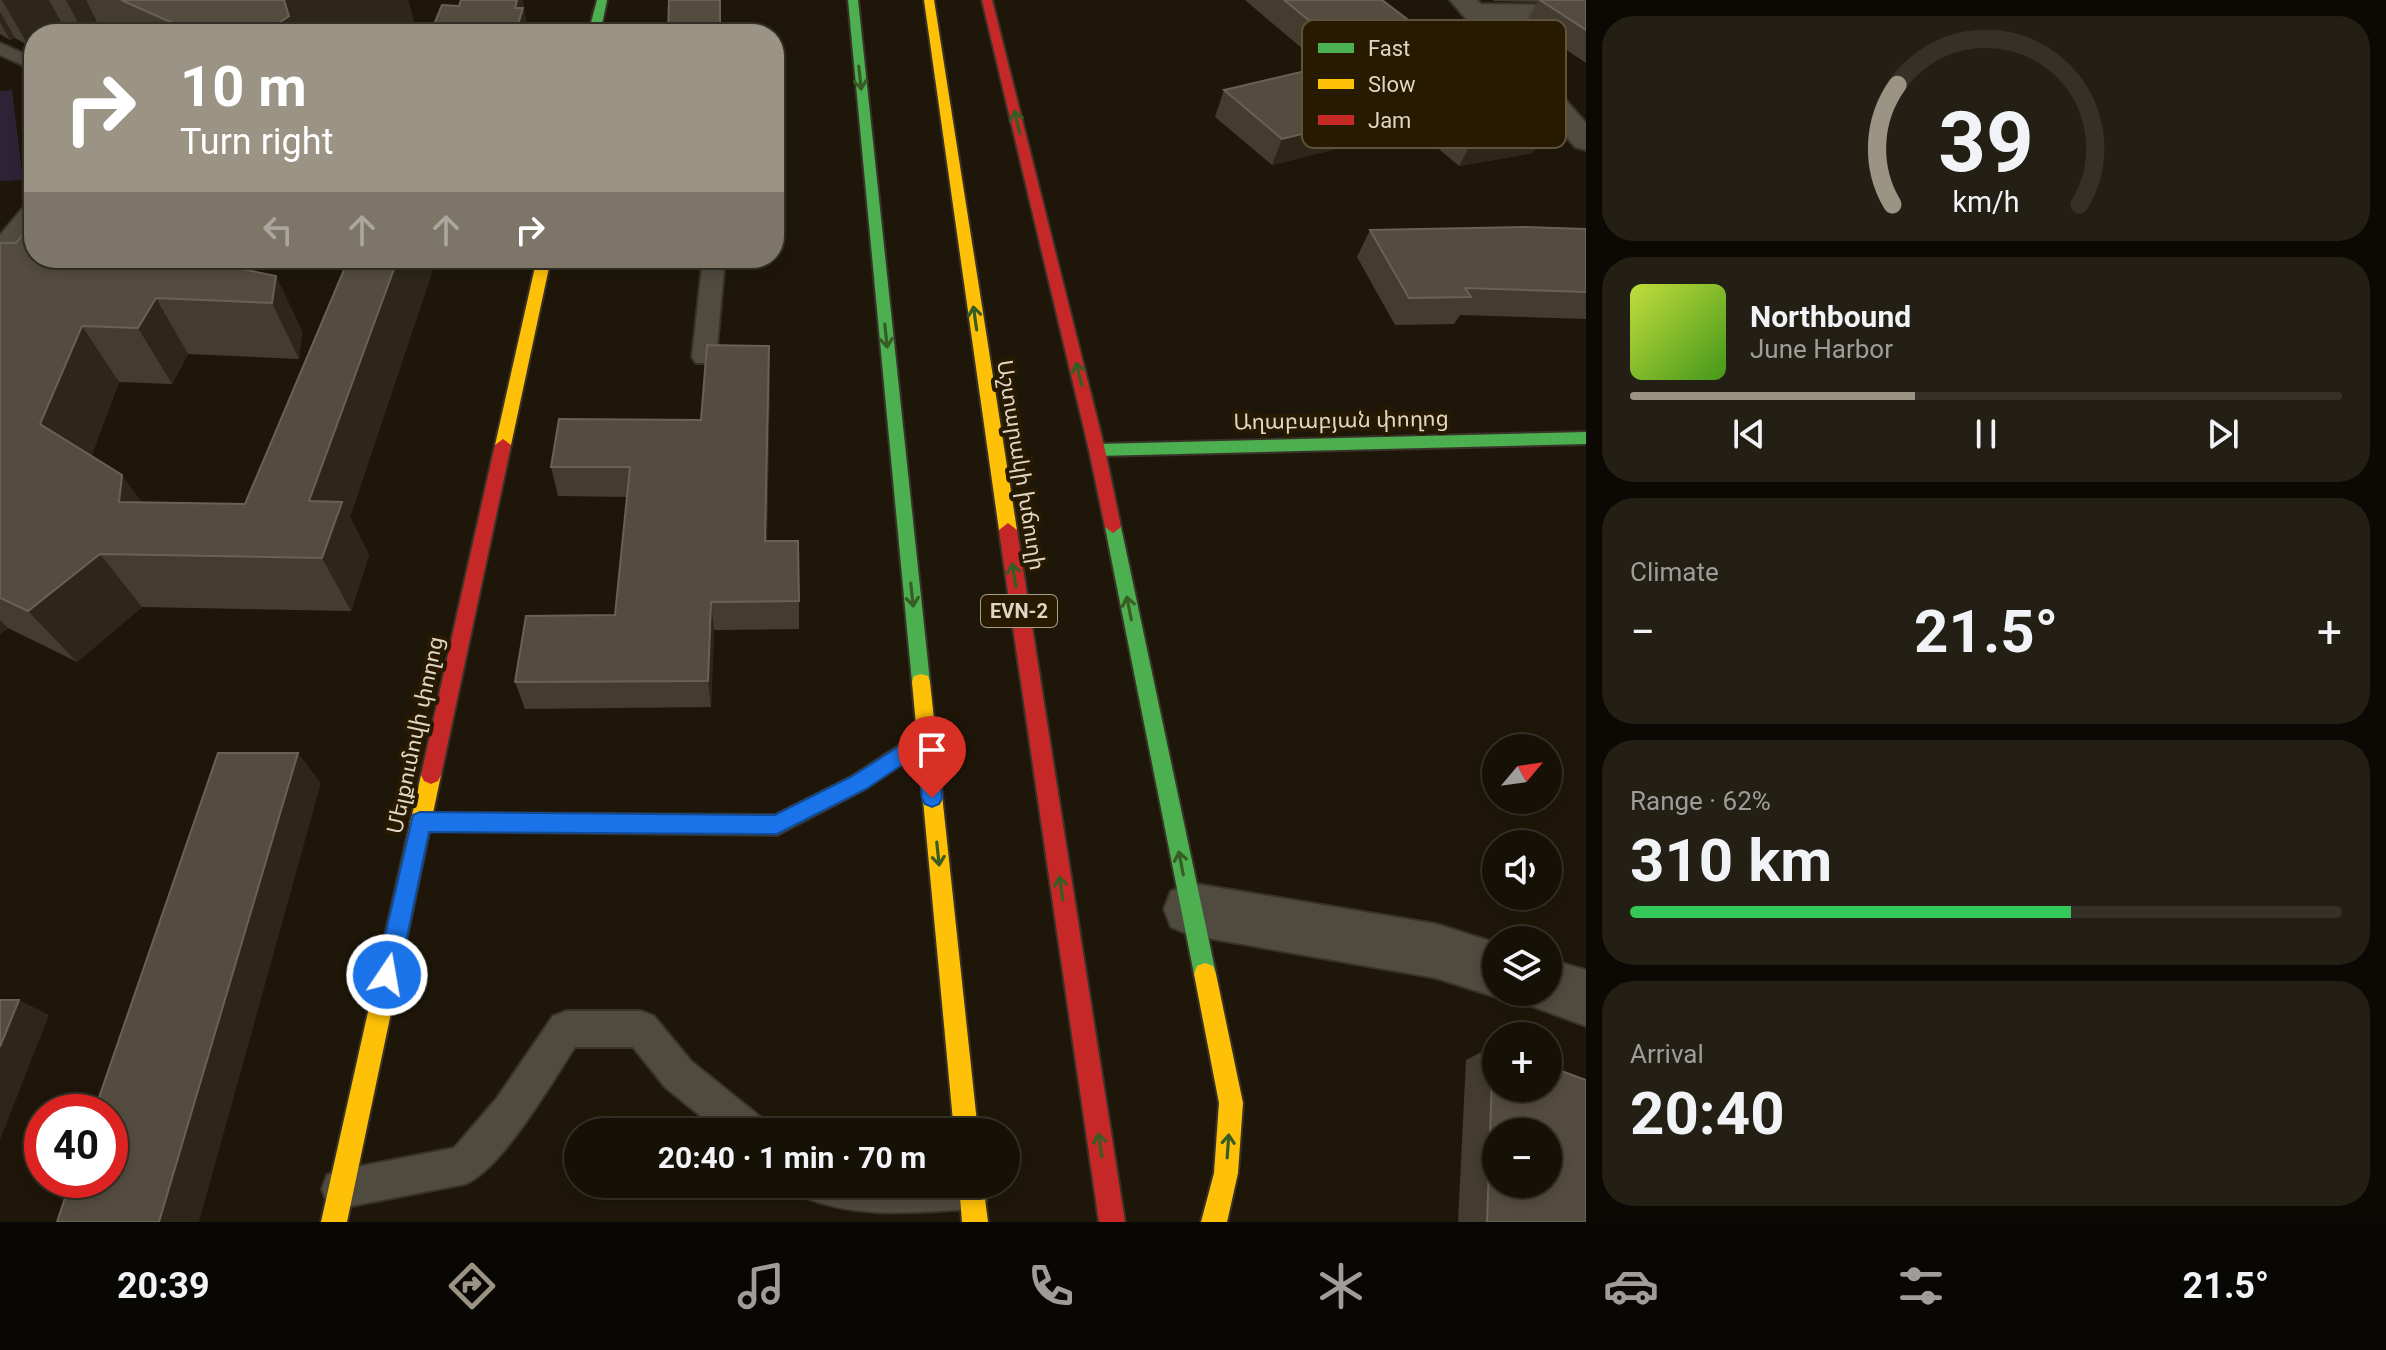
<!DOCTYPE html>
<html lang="en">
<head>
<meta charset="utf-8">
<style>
	body { margin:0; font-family:Roboto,"Noto Sans Armenian",sans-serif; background:#231f15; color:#f1f3f6; height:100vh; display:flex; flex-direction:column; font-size:30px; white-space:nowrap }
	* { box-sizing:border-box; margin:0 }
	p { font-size:26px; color:#9e9d9b }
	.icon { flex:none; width:44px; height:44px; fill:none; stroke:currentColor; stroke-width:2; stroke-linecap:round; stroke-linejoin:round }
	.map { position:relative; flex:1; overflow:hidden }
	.side { display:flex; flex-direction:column; gap:16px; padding:16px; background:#0c0904; width:800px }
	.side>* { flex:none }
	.banner { position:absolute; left:24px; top:24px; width:760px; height:244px; border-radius:32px; box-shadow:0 4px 12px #0003,0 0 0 2px #353128; background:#9b9383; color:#fff; overflow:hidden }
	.needle { width:52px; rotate:61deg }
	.fabs { position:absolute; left:1482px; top:734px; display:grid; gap:16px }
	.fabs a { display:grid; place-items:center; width:80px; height:80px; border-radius:50%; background:#161107; box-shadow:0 4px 12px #0003,0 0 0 2px #353128; font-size:40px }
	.speed { position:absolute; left:24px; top:1094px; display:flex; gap:16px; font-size:40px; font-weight:700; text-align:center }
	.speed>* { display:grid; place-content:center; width:104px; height:104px; border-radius:50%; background:#161107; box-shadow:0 4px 12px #0003,0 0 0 2px #353128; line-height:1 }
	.speed .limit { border:12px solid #d22; background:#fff; color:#111 }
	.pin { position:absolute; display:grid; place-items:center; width:68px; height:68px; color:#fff; margin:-82px -34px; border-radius:50% 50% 50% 0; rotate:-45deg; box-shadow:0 0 8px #0007 }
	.pin .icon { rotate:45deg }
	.me { position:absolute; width:88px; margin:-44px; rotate:12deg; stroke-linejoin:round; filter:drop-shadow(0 0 6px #0008) }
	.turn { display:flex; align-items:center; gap:28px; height:168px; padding:0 24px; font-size:36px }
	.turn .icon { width:104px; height:104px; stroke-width:2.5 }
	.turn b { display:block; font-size:56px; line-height:68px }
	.lanes { display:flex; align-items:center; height:76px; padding:0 24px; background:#0003; justify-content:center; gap:40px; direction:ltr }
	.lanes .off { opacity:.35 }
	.big { font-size:60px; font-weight:700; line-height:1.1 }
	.side .widget { flex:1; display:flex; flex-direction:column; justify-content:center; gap:12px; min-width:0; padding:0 28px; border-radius:32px; background:#231f15 }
	.side .dial { align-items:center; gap:0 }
	.dial svg { height:208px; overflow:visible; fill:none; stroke:#353128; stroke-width:7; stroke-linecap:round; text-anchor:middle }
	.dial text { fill:#f1f3f6; stroke:none }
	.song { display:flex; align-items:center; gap:24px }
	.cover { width:96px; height:96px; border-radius:12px; background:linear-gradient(135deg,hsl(70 70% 55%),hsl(100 70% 35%)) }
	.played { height:8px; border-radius:4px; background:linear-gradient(90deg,#9b9383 40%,#353128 40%) }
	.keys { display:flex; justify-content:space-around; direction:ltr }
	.heat { display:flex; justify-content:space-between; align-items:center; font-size:44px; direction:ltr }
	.charge { height:12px; border-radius:6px; background:linear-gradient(90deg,#34c759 62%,#353128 0) }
	.trip { position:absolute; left:564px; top:1118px; width:456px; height:80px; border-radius:40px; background:#161107; box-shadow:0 4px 12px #0003,0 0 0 2px #353128; font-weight:700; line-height:80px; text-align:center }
	.tab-bar { display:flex; height:128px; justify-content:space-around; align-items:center; background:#090703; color:#9e9d9b }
	.tab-bar .icon { width:56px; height:56px }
	.tab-bar .current { color:#9b9383 }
	.tab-bar b { font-size:36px; color:#f1f3f6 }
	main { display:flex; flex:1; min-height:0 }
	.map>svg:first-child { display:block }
	.green { fill:#2e2237 }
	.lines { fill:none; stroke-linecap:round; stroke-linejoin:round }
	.lane-casing { stroke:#393229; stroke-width:4 }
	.street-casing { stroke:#393229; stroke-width:4 }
	.fast-casing { stroke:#393229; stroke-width:4 }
	.slow-casing { stroke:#393229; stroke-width:4 }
	.jam-casing { stroke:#393229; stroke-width:4 }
	.lane { fill:#504b3f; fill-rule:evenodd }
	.street { fill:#504b3f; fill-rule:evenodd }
	.fast { fill:#4caf50; fill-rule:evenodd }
	.slow { fill:#ffc107; fill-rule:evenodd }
	.jam { fill:#c62828; fill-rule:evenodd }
	.wall { fill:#433c2f }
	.shaded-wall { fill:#2d2619 }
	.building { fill:#544c3f; stroke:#696254; stroke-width:2; fill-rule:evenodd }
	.oneway { stroke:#385d24 }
	.route { fill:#1a73e8; stroke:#114b97; stroke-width:2 }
	.labels { text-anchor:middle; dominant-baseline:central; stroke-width:8; stroke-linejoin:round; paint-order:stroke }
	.shield { fill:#271a00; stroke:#a89e8a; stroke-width:2 }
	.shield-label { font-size:20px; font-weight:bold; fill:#dfd6c5 }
	.street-label { font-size:22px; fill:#dfd6c5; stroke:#271a00 }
	.key { fill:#271a00; stroke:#5e523b; stroke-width:2 }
	.key-label { font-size:22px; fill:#dfd6c5 }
</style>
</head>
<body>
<main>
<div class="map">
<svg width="1586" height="1222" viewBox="0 0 1586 1222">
	<rect width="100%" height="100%" fill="#1e1709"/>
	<!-- green -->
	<polygon class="green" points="12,90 23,180 0,181 0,91"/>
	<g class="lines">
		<defs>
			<g id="lane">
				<polygon points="0,43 34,58 34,70 0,55"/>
				<polygon points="34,201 34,220 8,254 0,256 0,235 27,203"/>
				<polygon points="703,258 725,258 716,357 712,363 696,363 692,357"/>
				<path d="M 566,1011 L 641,1011 L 654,1016 L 691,1061 L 763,1119 L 769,1132 L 720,1132 L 665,1087 L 633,1047 L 575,1047 C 552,1082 502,1169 465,1184 L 341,1208 L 327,1203 L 322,1189 L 327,1175 L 341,1170 L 454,1148 L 497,1098 L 553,1016 Z"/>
				<path d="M 801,1184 L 988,1184 L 990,1190 L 985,1204 L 971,1209 C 916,1212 859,1219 806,1198 Z"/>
			</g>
			<g id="street">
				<polygon points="1450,0 1477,0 1481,4 1586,5 1586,21 1495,20 1586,123 1586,150 1575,147"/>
				<polygon points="1190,883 1436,924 1496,943 1496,992 1509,992 1496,997 1436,978 1190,935 1171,927 1164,909 1171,891"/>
				<polygon points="1548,959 1586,970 1586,1026 1529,1005 1523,992 1548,992"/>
			</g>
			<g id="fast">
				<polygon points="597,0 607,0 600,34 588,34"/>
				<polygon points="848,0 858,0 930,682 928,688 921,690 914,688 912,682"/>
				<polygon points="1586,432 1586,444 1097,456 1089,450 1097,444"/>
				<polygon points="1113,521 1121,527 1216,974 1213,982 1205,985 1197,982 1194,974 1105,527"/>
				<polygon points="926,728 933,731 936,737 933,743 865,789 777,835 420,831 413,829 410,822 413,815 420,813 775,815 851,777"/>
			</g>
			<g id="slow">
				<polygon points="924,0 934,0 1017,530 1008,537 999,530"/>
				<polygon points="537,258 551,258 511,445 503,451 495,445"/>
				<polygon points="921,674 928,676 930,682 978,1132 954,1132 912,682 914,676"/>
				<polygon points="431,766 438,769 441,775 347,1222 321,1222 421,775 424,769"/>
				<polygon points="1205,963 1213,966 1216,974 1243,1103 1238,1173 1227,1222 1201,1222 1214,1173 1219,1103 1194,974 1197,966"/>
				<polygon points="959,1184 983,1184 988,1222 962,1222"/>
			</g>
			<g id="jam">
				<polygon points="982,0 992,0 1105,450 1121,527 1113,533 1105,527 1089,450"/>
				<polygon points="503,439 511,445 441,775 438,781 431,784 424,781 421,775 495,445"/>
				<polygon points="1008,523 1017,530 1125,1222 1099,1222 999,530"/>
			</g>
		</defs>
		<!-- lane casing -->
		<use href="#lane" class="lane-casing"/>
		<!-- street casing -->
		<use href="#street" class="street-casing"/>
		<!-- fast casing -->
		<use href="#fast" class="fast-casing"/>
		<!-- slow casing -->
		<use href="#slow" class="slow-casing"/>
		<!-- jam casing -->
		<use href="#jam" class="jam-casing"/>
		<!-- lane -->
		<use href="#lane" class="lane"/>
		<!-- street -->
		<use href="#street" class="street"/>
		<!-- fast -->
		<use href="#fast" class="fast"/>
		<!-- slow -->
		<use href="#slow" class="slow"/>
		<!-- jam -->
		<use href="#jam" class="jam"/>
	</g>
	<!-- wall -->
	<g class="wall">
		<polygon points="0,0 408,0 414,22 364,34 74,34 65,29 53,34 34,34 28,45 15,38 10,40 0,34"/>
		<polygon points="1245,0 1382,0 1533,153 1459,166 1415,129 1272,165 1215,117 1224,90 1324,67"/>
		<polygon points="1493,0 1586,0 1586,63 1526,23 1537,2 1494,1"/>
		<polygon points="1586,229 1586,319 1460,315 1454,324 1395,325 1357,257 1370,230"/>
		<polygon points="0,243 16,243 34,258 276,276 302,332 299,359 188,354 172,384 119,382 91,456 142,502 245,504 349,258 430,258 433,269 350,517 369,555 351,611 142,607 77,662 8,628 0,634"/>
		<polygon points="770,377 767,541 799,601 799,629 714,630 711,707 525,709 515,682 615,615 627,497 558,496 551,467 701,420"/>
		<polygon points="1493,1046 1586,1222 1458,1222 1466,1060"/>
	</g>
	<!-- shaded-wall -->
	<g class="shaded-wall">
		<polygon points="2,0 49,0 65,29 53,34 34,34 34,42 28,45"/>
		<polygon points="66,0 86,0 103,34 84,34"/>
		<polygon points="284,0 408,0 414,22 364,34 263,34"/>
		<polygon points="517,0 523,0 528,34 515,34 515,8"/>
		<polygon points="0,12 15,38 10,40 0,22"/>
		<polygon points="1428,103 1415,129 1272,165 1282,139"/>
		<polygon points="1548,126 1533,153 1459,166 1473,140"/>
		<polygon points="398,258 430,258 433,269 350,517 369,555 351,611 322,558 309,501"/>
		<polygon points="276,276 302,332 299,359 272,303"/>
		<polygon points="156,298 188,354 172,384 138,328"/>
		<polygon points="82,326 119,382 83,480 40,424"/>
		<polygon points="769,346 770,377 766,570 765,541"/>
		<polygon points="122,475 161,529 119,502"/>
		<polygon points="100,554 142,607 77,662 28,611"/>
		<polygon points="711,602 714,630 711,707 708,681"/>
		<polygon points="0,620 8,628 0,634"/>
		<polygon points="298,753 321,783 199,1222 159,1222"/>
		<polygon points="19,1000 49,1015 0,1140 0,1047"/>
	</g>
	<!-- building -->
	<g class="building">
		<polygon points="121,0 284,0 289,16 263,34 167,34 175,24"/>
		<polygon points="461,0 517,0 515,8 523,8 515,34 430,34 442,5 459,6"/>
		<polygon points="669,0 720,0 720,34 668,34"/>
		<polygon points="1284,0 1382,0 1548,126 1473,140 1428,103 1282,139 1224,90 1357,59"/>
		<polygon points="1540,0 1586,0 1586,30"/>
		<polygon points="34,220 34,258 189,258 276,276 272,303 156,298 138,328 82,326 40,424 122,475 119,502 245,504 349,258 398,258 309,501 342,502 322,558 100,554 28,611 0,598 0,243 16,243"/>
		<polygon points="1525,227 1586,229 1586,292 1465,288 1471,297 1409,298 1370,230"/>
		<polygon points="707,345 769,346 765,541 798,541 799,601 711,602 708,681 515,682 526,616 615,615 630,467 551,467 559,419 701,420"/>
		<polygon points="218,753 298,753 159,1222 57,1222 71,1180 110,1180 110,1112 94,1112"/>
		<polygon points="0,1000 19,1000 0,1047"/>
		<path d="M 1493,1046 L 1496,1047 L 1496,1088 L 1548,1088 L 1548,1066 L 1586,1080 L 1586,1222 L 1487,1222 ZM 1496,1132 L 1548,1132 L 1548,1184 L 1496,1184 Z"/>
	</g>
	<!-- one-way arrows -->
	<defs><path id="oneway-shaft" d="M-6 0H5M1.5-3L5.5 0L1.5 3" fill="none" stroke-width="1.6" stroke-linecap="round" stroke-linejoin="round" transform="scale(2)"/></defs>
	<g class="oneway">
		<use href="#oneway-shaft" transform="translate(860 78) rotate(84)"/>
		<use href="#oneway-shaft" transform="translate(1017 122) rotate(-104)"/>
		<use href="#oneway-shaft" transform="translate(975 318) rotate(-98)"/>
		<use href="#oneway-shaft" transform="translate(886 336) rotate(84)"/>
		<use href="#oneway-shaft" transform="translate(1079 374) rotate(-104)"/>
		<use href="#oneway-shaft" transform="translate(1014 575) rotate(-99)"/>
		<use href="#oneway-shaft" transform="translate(912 595) rotate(84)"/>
		<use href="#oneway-shaft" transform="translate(1129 608) rotate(-101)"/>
		<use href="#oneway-shaft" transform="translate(938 854) rotate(84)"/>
		<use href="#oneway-shaft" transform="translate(1181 863) rotate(-101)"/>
		<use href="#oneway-shaft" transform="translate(1061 888) rotate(-99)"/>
		<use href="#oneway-shaft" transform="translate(1100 1145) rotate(-99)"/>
		<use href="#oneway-shaft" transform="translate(1228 1146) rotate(-86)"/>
	</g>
	<!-- route -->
	<polygon class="route" points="926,729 933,731 936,737 942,798 939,804 932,807 925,804 922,798 918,754 866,789 777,834 429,832 399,975 395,983 387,986 379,983 376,975 413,815 420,812 775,815 851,777"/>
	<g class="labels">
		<!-- shield labels -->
		<rect class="shield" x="981" y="595" width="76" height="32" rx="6"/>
		<g class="shield-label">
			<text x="1019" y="611">EVN-2</text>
		</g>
		<!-- street labels -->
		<g class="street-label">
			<text transform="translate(1341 420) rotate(-1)">Աղաբաբյան փողոց</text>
			<text transform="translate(1021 465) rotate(81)">Աշտարակի խճուղի</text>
			<text transform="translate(415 735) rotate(-78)">Մելքումովի փողոց</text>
		</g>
	</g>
	<!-- legend -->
	<rect x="1302" y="20" width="264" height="128" rx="12" class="key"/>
	<rect x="1318" y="43" width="36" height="10" fill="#4caf50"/>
	<rect x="1318" y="79" width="36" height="10" fill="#ffc107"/>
	<rect x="1318" y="115" width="36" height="10" fill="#c62828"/>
	<g class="key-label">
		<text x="1368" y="56">Fast</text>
		<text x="1368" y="92">Slow</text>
		<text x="1368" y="128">Jam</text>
	</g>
</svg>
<div class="fabs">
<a><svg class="needle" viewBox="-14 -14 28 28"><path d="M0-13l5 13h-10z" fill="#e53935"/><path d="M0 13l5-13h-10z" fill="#9e9d9b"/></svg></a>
<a><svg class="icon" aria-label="sound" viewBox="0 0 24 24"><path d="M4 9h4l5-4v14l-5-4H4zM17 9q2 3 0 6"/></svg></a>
<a><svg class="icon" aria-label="layers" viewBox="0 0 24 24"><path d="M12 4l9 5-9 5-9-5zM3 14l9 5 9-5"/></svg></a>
<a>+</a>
<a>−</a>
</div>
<div class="speed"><div class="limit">40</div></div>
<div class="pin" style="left:932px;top:798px;background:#d93025"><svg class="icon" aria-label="arrive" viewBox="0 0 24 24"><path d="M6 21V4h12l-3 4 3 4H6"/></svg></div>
<svg class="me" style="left:387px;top:975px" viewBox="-20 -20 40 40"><circle r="17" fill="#1a73e8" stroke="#fff" stroke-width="3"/><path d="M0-11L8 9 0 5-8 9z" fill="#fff"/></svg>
<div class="trip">20:40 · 1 min · 70 m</div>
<div class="banner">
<div class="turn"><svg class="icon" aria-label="right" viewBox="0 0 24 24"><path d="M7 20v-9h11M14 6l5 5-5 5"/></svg><div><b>10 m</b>Turn right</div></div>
<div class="lanes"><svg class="icon off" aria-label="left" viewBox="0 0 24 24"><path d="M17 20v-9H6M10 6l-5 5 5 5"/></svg><svg class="icon off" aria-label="ahead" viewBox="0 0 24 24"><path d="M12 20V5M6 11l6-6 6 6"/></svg><svg class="icon off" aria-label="ahead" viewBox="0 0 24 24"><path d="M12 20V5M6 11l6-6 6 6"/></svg><svg class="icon" aria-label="right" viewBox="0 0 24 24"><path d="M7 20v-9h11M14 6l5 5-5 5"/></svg></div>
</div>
</div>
<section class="side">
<div class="widget dial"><svg viewBox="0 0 100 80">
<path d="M14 69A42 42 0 1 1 86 69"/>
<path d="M14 69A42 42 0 0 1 16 23" stroke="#9b9383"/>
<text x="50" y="56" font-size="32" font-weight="700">39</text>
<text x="50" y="72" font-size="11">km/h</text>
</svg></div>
<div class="widget">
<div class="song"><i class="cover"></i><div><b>Northbound</b><p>June Harbor</p></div></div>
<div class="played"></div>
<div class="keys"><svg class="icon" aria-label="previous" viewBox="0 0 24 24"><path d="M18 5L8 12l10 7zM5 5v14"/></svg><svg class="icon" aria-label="pause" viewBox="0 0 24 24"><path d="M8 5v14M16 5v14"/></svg><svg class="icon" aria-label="next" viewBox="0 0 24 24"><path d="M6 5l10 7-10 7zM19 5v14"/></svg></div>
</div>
<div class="widget"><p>Climate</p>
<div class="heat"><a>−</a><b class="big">21.5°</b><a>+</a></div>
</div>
<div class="widget"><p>Range · 62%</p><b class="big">310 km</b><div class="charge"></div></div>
<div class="widget"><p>Arrival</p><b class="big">20:40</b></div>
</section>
</main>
<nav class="tab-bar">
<b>20:39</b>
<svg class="icon current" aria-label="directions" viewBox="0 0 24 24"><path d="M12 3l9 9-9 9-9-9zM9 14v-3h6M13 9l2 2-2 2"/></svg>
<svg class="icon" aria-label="music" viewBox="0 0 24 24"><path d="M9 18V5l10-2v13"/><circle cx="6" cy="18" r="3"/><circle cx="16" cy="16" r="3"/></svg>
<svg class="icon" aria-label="phone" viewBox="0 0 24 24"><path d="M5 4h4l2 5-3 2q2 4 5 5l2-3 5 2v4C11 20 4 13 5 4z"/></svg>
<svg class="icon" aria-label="climate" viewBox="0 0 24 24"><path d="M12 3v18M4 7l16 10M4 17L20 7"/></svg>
<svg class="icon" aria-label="car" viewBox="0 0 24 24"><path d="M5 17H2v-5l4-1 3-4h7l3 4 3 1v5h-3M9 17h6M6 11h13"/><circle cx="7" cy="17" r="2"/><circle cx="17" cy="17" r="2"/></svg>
<svg class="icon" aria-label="filters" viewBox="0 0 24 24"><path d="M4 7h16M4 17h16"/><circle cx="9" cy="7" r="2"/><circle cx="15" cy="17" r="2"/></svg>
<b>21.5°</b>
</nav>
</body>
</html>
